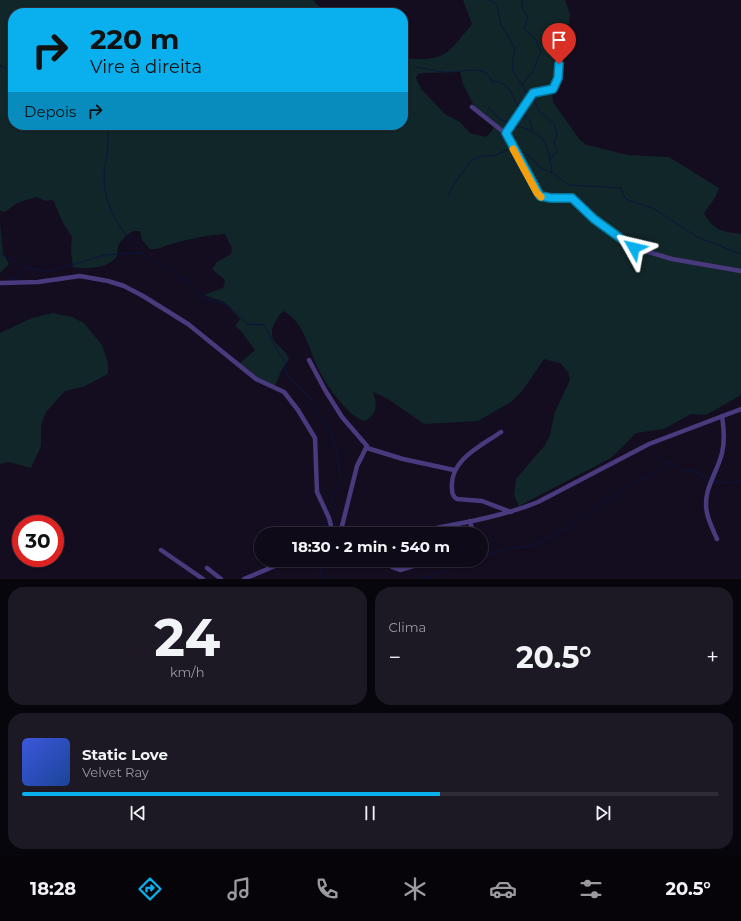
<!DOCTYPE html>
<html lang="pt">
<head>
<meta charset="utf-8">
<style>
	body { margin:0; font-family:Montserrat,sans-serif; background:#1c1824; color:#f1f3f6; height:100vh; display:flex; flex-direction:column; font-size:15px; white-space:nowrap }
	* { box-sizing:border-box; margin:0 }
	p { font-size:13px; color:#9b9aa1 }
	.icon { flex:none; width:22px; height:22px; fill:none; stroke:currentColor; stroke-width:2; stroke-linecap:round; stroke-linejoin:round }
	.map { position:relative; height:579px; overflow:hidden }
	.details { display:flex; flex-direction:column; gap:8px; padding:8px; background:#08060d; flex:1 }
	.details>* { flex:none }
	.top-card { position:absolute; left:8px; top:8px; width:400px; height:122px; border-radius:16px; box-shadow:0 1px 3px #0004,0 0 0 1px #2e2b36; background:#09b0ed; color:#111; overflow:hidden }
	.speed { position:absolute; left:12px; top:515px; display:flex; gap:8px; font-size:20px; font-weight:700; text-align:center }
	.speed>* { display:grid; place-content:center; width:52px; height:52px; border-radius:50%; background:#0e0a17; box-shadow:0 1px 3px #0004,0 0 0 1px #2e2b36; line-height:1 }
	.speed .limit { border:6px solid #d22; background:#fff; color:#111 }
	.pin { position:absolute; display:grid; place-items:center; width:34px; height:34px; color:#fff; margin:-41px -17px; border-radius:50% 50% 50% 0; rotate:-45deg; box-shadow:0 0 4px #0007 }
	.pin .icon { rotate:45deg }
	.me { position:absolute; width:44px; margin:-22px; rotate:307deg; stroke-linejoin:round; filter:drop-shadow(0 0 3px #0008) }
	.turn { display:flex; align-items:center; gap:14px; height:84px; padding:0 16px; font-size:18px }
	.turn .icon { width:52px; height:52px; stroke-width:2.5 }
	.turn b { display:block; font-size:28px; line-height:34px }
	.then { display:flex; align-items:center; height:38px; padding:0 16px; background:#0003; gap:8px; font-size:15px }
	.big { font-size:30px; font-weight:700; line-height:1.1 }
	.details .tile { flex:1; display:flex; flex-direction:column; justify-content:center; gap:6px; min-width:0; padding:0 14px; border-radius:16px; background:#1c1824 }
	.details .dial { align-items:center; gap:0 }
	.dial b { font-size:52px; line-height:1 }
	.song { display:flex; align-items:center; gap:12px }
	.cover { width:48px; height:48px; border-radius:6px; background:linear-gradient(135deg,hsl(230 70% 55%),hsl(220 70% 35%)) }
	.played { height:4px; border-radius:2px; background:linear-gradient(90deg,#09b0ed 60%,#2e2b36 60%) }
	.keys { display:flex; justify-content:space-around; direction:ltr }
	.heat { display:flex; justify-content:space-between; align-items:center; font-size:22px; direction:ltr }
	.details .tiles { flex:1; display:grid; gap:8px; grid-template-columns:1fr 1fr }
	.tile:last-child { grid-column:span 2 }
	.trip { position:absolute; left:254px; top:527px; width:234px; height:40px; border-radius:20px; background:#0e0a17; box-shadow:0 1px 3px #0004,0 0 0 1px #2e2b36; font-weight:700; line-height:40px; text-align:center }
	.menu { display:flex; height:64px; justify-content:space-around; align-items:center; background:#060409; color:#9b9aa1 }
	.menu .icon { width:28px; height:28px }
	.menu .current { color:#09b0ed }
	.menu b { font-size:18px; color:#f1f3f6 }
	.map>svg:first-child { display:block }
	.green { fill:#112629; fill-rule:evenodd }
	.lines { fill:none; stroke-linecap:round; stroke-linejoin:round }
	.stream { stroke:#0b143b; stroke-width:1 }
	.minor { stroke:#483a7d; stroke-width:4.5 }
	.route-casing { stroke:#06729a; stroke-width:10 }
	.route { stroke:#09b0ed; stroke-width:7 }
	.slow { stroke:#f59e0b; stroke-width:7 }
</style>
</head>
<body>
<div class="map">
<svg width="741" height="579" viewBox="0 0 741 579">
	<rect width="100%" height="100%" fill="#130d1f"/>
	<!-- green -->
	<g class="green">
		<path d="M 0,0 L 313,0 L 326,13 L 13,13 L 13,125 L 403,125 L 403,58 C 446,62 446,55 472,24 L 463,0 L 565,0 L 570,14 L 569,23 L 561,46 L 560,76 L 552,92 L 553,102 L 580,140 L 587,145 L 628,155 L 669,157 L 719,188 L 715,198 L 704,213 C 714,231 721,231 741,234 L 741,395 L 706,415 L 691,414 L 664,429 L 636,433 L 611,458 L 519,506 L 514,495 L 516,479 L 545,445 L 550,435 L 555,412 L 570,380 L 568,372 L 560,363 L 544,359 L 523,390 L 511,402 L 478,421 L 424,424 L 388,399 L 373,392 C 377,403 378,414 365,421 C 349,418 326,385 319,370 C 309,351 305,322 283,311 C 279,315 277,319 274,324 C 266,344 283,344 289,359 L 281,371 L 275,386 L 259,379 L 240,363 L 255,350 L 241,331 L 235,326 L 240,319 L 224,302 L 204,295 L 223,288 L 225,280 L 212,269 L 217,262 L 231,254 L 232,248 L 225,234 C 207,235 189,239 171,244 C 163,246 160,250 150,249 L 142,240 L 140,231 L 133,231 C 127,235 120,240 118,247 C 117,250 118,254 117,256 C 110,268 85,270 73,267 L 71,251 L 72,237 L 63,223 L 53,200 L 45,201 L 36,197 L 17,203 L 5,212 L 0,211 ZM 460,72 L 463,84 L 475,108 L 495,123 L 492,131 L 486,137 L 470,133 L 460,122 L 445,114 L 422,90 L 416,78 L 418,74 L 422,73 Z"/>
		<polygon points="0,223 3,253 9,264 0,273"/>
		<polygon points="53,313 72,317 84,323 102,345 108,363 108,374 83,387 65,391 46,412 41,425 41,446 31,468 9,462 0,464 0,333 32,318"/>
	</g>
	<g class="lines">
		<!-- stream -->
		<g class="stream">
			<polyline points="489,0 497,5 501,25 515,48 512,64 513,71 528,94"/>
			<polyline points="0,66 13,71"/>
			<path d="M 415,67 C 425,68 434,71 443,72 C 457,74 487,62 491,81 C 511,82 511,95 519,109"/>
			<polyline points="522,85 533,71 541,51 535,38 524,29 528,17 522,8 522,0"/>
			<polyline points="533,98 539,111 554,123 557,134 554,144 558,150 550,159"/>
			<polyline points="489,108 499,119 510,123"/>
			<polyline points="524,114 530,121 533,130"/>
			<path d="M 105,125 C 113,139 104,161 104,177 C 104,209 122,230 141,253"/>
			<path d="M 514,125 C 534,130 548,138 550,160 C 550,164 552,167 552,172"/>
			<polyline points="517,150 525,153 543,169 552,173 569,185 621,188 625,198 630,201 653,208 697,237 741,254"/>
			<polyline points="448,196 454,184 471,161 481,156 496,155 509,149"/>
			<polyline points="0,254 27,268 48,272 105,255 133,253 142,254 160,263 174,274 189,282 204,298 228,305 247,324 264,325 278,351 286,363 287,375 309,397 331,435 337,449 340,479 329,509"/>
			<polyline points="9,280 17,278 27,268"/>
			<polyline points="0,288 2,287"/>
			<polyline points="713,481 730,483 741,481"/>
			<polyline points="318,534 326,516"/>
			<polyline points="481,557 510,548 535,545 558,532 570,528 588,512 636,481 654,474 668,463 673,463 683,470 693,471 708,478"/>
			<polyline points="317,560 323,579"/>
			<polyline points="423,579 472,560"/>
		</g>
		<!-- minor -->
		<g class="minor">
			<polyline points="472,107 505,133 540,196 551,198 572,198 594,219 635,248 672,259 741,271"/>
			<polyline points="505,133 533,93 537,91 553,89 558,78 559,64"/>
			<polyline points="0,283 38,282 80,276 108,281 124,286 143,296 188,324 256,379 284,392 298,410 315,438 317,492 329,518 333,534"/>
			<polyline points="309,360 325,390 342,417 367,446 357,466 340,534"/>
			<path d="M 501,432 C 481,446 449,460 452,489 C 452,494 453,497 457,499 L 482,501 L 511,512"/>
			<polyline points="367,448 403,459 454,470"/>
			<polyline points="470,521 473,534"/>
			<polyline points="452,525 455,534"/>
			<path d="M 405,534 C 450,525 496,519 538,502 L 649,444 L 741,409"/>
			<path d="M 717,539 C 713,530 709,522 707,513 C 702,490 717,474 722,453 C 725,441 724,429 722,416"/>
			<polyline points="161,550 203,579"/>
			<polyline points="390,560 392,567 400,570 433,560"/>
			<polyline points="407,560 409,567"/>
			<polyline points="207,568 221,579"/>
			<polyline points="244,579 289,560"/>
		</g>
	</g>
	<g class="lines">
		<defs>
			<polyline id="route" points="559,64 558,78 553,89 533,93 506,133 540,196 551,198 572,198 594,219 634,248"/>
		</defs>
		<!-- route casing -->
		<use href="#route" class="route-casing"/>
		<!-- route -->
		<use href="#route" class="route"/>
		<!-- slow -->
		<polyline class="slow" points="513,149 537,193 541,197"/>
	</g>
</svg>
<div class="speed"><div class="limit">30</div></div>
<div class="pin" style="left:559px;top:64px;background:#d93025"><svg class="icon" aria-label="arrive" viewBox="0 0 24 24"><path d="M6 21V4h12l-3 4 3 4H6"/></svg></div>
<svg class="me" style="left:634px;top:248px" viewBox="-20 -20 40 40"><path d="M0-17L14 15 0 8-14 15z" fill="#09b0ed" stroke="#fff" stroke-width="4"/></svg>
<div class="trip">18:30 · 2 min · 540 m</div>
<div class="top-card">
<div class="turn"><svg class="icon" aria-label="right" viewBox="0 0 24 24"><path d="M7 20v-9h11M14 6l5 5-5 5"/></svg><div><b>220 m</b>Vire à direita</div></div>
<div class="then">Depois<svg class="icon" aria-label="right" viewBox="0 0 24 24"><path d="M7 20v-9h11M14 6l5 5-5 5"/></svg></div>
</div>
</div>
<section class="details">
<div class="tiles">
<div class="tile dial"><b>24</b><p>km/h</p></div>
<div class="tile"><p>Clima</p>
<div class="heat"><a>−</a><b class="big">20.5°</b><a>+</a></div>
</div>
<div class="tile">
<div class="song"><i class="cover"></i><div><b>Static Love</b><p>Velvet Ray</p></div></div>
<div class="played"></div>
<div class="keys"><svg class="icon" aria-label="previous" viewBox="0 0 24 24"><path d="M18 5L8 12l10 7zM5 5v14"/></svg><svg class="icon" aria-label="pause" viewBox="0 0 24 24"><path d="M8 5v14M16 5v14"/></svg><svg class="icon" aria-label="next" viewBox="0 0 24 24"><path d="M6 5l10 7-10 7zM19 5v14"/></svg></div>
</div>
</div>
</section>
<nav class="menu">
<b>18:28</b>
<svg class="icon current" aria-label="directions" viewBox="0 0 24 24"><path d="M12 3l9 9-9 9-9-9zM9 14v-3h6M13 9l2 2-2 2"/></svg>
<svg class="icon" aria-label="music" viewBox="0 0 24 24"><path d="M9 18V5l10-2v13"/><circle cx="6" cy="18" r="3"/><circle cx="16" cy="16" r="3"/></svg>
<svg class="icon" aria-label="phone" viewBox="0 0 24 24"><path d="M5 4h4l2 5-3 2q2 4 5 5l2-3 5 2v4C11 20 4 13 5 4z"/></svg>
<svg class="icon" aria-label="climate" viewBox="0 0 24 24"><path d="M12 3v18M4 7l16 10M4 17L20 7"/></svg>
<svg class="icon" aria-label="car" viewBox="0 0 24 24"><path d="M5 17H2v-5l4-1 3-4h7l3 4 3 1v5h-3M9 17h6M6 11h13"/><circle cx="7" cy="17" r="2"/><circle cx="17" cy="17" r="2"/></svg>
<svg class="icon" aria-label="filters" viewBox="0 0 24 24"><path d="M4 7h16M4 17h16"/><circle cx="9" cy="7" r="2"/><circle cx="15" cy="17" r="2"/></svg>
<b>20.5°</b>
</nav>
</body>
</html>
